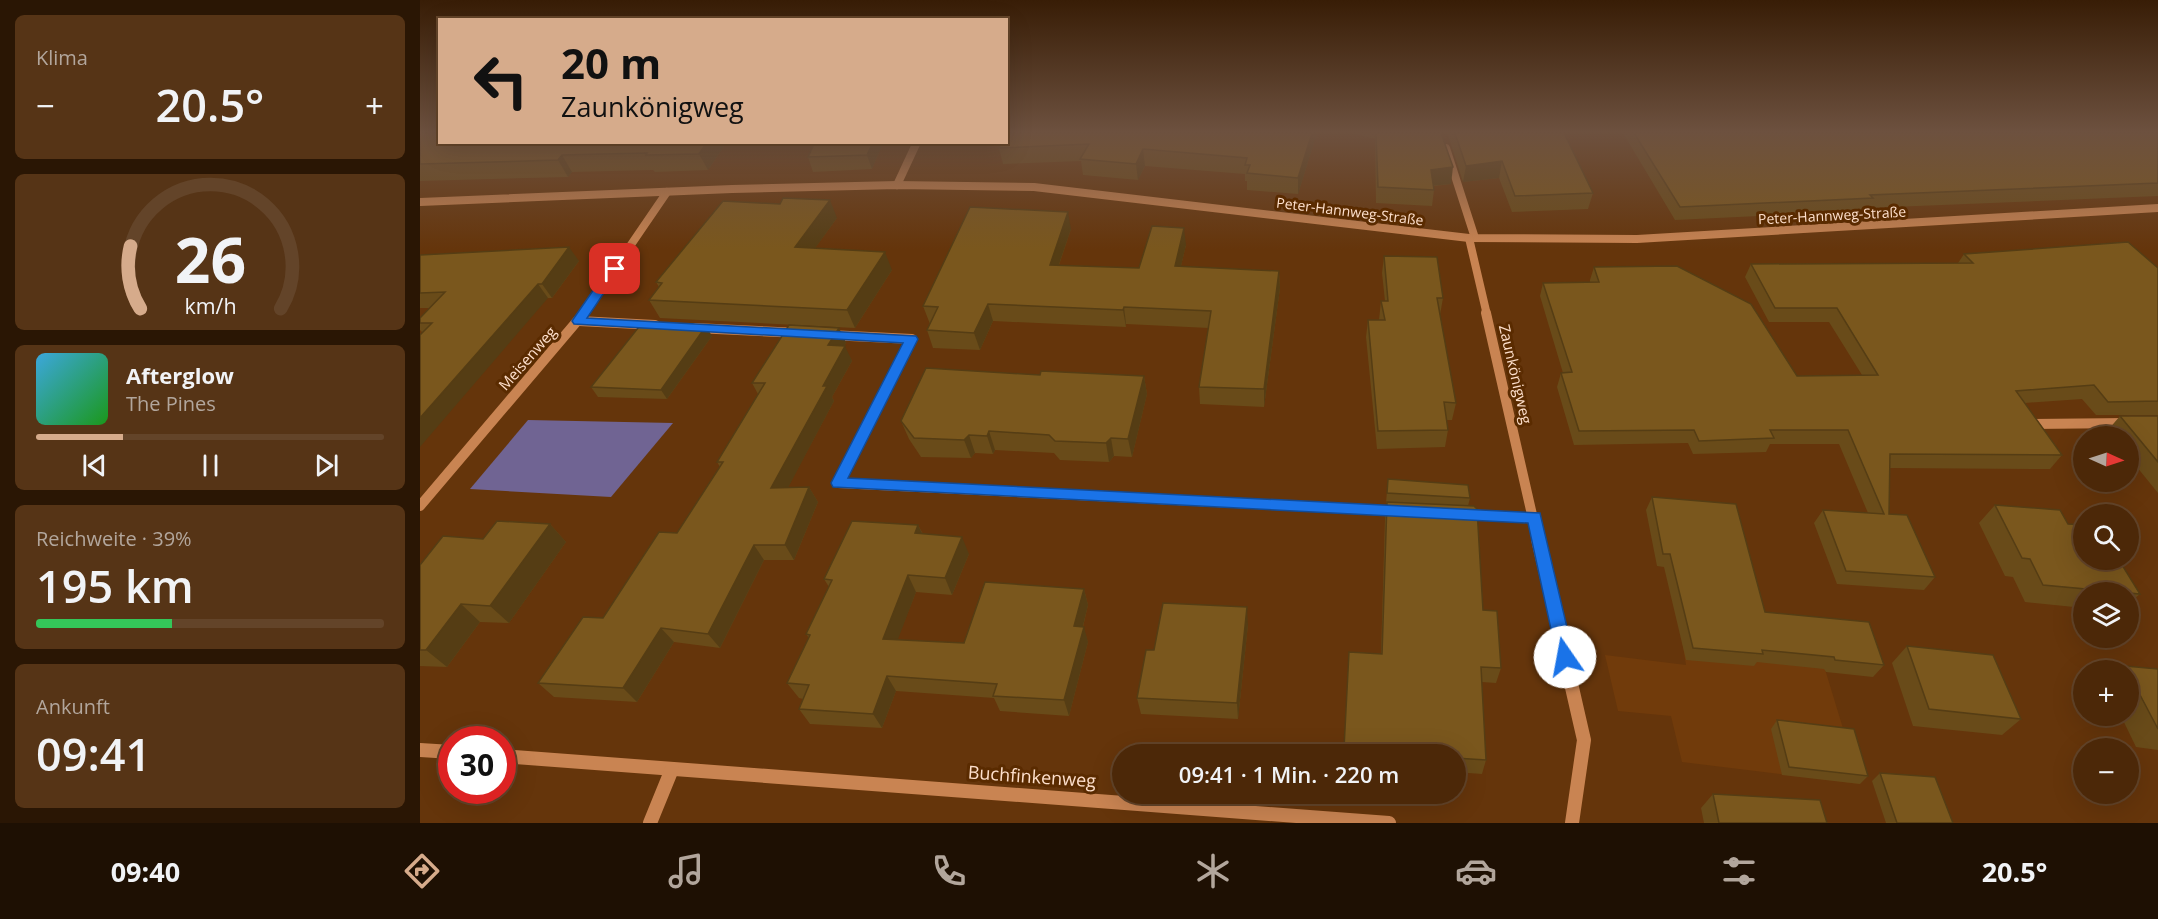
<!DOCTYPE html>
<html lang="de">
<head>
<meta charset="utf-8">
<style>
	body { margin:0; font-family:"Open Sans",sans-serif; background:#563416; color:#f1f3f6; height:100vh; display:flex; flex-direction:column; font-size:22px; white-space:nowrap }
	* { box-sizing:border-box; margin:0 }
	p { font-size:20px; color:#b2a69c }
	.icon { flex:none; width:33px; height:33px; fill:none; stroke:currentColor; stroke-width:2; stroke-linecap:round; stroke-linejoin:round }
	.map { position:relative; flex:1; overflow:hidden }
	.side { display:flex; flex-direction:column; gap:15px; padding:15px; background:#2a1604; width:420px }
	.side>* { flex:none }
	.top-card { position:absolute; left:18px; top:18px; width:570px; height:126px; border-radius:0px; box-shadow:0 6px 24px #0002,0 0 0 2px #634429; background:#d6ab8b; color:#111; overflow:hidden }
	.needle { width:39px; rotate:93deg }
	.tools { position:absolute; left:1653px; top:426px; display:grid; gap:12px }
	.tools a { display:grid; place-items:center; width:66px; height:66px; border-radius:50%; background:#4c2808; box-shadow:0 6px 24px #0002,0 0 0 2px #634429; font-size:30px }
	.speed { position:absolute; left:18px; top:726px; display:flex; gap:12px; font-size:30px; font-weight:700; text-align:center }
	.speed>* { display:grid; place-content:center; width:78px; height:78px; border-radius:50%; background:#4c2808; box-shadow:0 6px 24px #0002,0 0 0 2px #634429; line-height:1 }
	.speed .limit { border:9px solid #d22; background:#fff; color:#111 }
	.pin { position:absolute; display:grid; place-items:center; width:51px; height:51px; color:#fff; margin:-26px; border-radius:12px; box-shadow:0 3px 9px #0006 }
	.me { position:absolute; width:66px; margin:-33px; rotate:348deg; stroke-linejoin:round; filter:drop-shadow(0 0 4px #0008) }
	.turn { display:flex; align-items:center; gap:21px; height:126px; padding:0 24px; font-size:27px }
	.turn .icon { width:78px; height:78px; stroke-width:2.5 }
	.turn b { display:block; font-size:42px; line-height:51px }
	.big { font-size:45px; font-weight:600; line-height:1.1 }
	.side .widget { flex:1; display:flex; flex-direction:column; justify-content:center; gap:9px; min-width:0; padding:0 21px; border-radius:9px; background:#563416 }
	.side .dial { align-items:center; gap:0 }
	.dial svg { height:156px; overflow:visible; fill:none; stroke:#634429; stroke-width:7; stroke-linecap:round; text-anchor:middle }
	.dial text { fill:#f1f3f6; stroke:none }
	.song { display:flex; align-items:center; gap:18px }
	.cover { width:72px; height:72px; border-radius:9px; background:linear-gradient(135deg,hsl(200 70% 55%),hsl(120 70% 35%)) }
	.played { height:6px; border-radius:3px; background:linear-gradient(90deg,#d6ab8b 25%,#634429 25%) }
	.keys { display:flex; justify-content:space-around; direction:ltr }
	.heat { display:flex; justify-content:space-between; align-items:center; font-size:33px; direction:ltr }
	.charge { height:9px; border-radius:4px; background:linear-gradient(90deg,#34c759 39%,#634429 0) }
	.trip { position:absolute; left:692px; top:744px; width:354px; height:60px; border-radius:30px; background:#4c2808; box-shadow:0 6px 24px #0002,0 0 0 2px #634429; font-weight:600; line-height:60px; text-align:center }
	.menu { display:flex; height:96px; justify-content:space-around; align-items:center; background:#1e1003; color:#b2a69c }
	.menu .icon { width:42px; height:42px }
	.menu .active { color:#d6ab8b }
	.menu b { font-size:27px; color:#f1f3f6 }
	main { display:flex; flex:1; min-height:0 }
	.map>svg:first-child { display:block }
	.built { fill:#713b0b }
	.green { fill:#706493 }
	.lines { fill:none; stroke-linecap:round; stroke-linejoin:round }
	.minor-far2 { stroke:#c98452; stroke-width:8 }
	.minor-far1 { stroke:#c98452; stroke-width:10 }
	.minor { stroke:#c98452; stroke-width:14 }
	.wall { fill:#694b19 }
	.shaded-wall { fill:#553d14 }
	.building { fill:#7a571d; stroke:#553d14; stroke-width:1.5 }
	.route { fill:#1a73e8; stroke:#114b97; stroke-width:1.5 }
	.labels { text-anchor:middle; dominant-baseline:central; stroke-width:6; stroke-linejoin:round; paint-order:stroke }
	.far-street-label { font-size:14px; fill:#fee0cc; stroke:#5a2b00 }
	.street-label { font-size:15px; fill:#fee0cc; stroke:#5a2b00 }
	.near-street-label { font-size:18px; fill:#fee0cc; stroke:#5a2b00 }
</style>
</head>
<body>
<main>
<section class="side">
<div class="widget"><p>Klima</p>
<div class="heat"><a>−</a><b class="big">20.5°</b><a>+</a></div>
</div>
<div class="widget dial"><svg viewBox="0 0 100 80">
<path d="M14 69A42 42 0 1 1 86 69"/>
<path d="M14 69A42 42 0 0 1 9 37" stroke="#d6ab8b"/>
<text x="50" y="56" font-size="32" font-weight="700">26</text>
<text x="50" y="72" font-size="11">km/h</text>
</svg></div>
<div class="widget">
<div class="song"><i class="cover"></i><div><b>Afterglow</b><p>The Pines</p></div></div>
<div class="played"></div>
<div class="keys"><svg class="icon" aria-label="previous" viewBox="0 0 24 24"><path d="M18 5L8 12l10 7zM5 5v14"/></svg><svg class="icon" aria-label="pause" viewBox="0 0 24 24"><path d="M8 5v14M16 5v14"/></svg><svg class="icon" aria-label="next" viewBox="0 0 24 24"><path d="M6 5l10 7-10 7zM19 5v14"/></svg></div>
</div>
<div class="widget"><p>Reichweite · 39%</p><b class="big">195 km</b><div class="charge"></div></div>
<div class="widget"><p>Ankunft</p><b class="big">09:41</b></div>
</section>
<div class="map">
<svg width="1738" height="823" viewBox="0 0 1738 823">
	<rect width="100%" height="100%" fill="#65350b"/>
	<!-- built -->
	<polygon class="built" points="1260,628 1393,630 1440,784 1262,762 1251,716 1198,711 1185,655 1266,665"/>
	<!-- green -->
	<polygon class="green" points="108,420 253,423 191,497 50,489"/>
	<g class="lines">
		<!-- minor-far2 -->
		<g class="minor-far2">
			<polyline points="1026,148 1055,238"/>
			<polyline points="477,185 497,142"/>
			<polyline points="0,202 312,189 477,185 614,187 1049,238 1217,239 1738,208"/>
			<polyline points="1049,238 1067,315"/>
			<polyline points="163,315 247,192"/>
		</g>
		<!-- minor-far1 -->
		<g class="minor-far1">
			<polyline points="1066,313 1118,541"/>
			<polyline points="159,321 235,325"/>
			<polyline points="275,328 379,333"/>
			<polyline points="409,335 492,339 418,483 979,511"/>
			<polyline points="1607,424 1708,423"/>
			<polyline points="0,506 164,313"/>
			<polyline points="1043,514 1114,518"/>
		</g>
		<!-- minor -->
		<g class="minor">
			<polyline points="1118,539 1164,740 1152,823"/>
			<polyline points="0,750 32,752"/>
			<polyline points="82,756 969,823"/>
			<polyline points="230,823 252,769"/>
		</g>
	</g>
	<!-- wall -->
	<g class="wall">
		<polygon points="0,133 20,142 307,142 288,170 235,172 233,170 152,172 148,177 0,181"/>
		<polygon points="897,133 878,194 827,190 827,181 825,181 825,174 725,166 718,180 663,175 661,161 583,164 579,148"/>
		<polygon points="932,133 1021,133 1031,184 1014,186 1014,190 1012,206 956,203 955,139"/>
		<polygon points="1026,133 1144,133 1173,193 1168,209 1092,212 1079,178 1043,182 1028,135"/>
		<polygon points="1203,133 1738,133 1738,196 1448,208 1446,211 1255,220"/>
		<polygon points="395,142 489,142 463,143 452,169 393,172 388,157"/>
		<polygon points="417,218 395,248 472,270 435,328 240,318 229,300 239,287 236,282"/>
		<polygon points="651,229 639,265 719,268 766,245 761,266 859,271 860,288 844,407 780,404 779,387 789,328 706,324 706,327 573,321 560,350 513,348 507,330 510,324 503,306"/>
		<polygon points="1544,254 1738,268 1738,415 1676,415 1662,399 1605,403 1642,455 1630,469 1470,468 1469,514 1515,577 1504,590 1417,584 1394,523 1403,510 1448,513 1419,444 1350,444 1346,452 1273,454 1268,443 1154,445 1137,387 1141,373 1143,373 1120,296 1123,283 1170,282 1170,280 1174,267 1377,376 1442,375 1409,322 1349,322 1325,277 1331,264 1538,263"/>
		<polygon points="0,255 159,261 132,298 128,298 2,332 0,330 0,318 10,308 0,308"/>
		<polygon points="964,256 1023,298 1020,315 1036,403 1032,420 1026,420 1028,430 1025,447 957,449 946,337 948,320 959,320 961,301 965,301 962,273"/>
		<polygon points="419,328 426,343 424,346 432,361 412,397 414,401 368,487 389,487 398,502 374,560 344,560 300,648 254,642 217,702 134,697 118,683 183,618 257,533 300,467 297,462 338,394 332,383"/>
		<polygon points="292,336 247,399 178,397 171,387"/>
		<polygon points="620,375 724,376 727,394 712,457 694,456 689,462 640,460 634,453 575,450 573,454 555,453 551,458 501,457 489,439 481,421"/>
		<polygon points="1700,416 1738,416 1738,493 1708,456 1708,436 1693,436 1688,430"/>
		<polygon points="968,479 1050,498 1048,506 1063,610 1081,668 1076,683 1062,682 1066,760 1062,774 1035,772 1035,754 924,754 929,652 961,654 965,518 967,503 966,503"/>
		<polygon points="1232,497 1345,612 1464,665 1453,677 1406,672 1404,669 1337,662 1334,666 1266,660 1244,567 1237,566 1226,510"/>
		<polygon points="1575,505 1648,524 1720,594 1708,604 1708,592 1664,592 1664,608 1605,602 1593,577 1585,576 1559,523"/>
		<polygon points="130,524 146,542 89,623 60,622 27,667 0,666 0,565 63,539"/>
		<polygon points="498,525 503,534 549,554 532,595 496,592 477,640 544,643 664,589 668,605 663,627 668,642 649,716 580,711 574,698 476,691 462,728 390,724 379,709 383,699 379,698 367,683 389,638 386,634 409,587 404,579"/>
		<polygon points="828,625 818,719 721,714 717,698 734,650"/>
		<polygon points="1487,646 1601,719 1582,735 1493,726 1472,663"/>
		<polygon points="1705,666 1738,669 1738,750 1716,747 1701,716 1708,716 1708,670 1699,670"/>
		<polygon points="1357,720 1448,776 1440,784 1362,775 1351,729"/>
		<polygon points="1460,773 1533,823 1466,823 1452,781"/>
		<polygon points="1293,794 1407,823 1284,823 1281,808"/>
	</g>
	<!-- shaded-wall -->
	<g class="shaded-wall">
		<polygon points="892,133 897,133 878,194 878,178"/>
		<polygon points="287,142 307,142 288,170 279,154"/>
		<polygon points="453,142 463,143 452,169 447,155"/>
		<polygon points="723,149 725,166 718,180 716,164"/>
		<polygon points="142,155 152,172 148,177 138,160"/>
		<polygon points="1082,161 1079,178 1043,182 1046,166"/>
		<polygon points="1033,167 1031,184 1009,186 1011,170"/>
		<polygon points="410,200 417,218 383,265 375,247"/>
		<polygon points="648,212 651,229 633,282 630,265"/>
		<polygon points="764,228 766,245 757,283 755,266"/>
		<polygon points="149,247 159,261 132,298 122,284"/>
		<polygon points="465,252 472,270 435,328 427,310"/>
		<polygon points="859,271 860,288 844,407 844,389"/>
		<polygon points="118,284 128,298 0,447 0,418"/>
		<polygon points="568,304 573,321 560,350 554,333"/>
		<polygon points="704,307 706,324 706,327 703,310"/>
		<polygon points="286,326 292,336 247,399 241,390"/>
		<polygon points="419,328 426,343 415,360 408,345"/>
		<polygon points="425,346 432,361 412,397 414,401 360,503 351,488 403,386"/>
		<polygon points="724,376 727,394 712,457 708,439"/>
		<polygon points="569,431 575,450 573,454 567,436"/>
		<polygon points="549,435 555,453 551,458 544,440"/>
		<polygon points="691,438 694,456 689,462 686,443"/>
		<polygon points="389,487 398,502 374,560 365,545"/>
		<polygon points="130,524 146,542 89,623 70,606"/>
		<polygon points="498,525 506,541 495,533"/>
		<polygon points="542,537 549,554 532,595 525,578"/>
		<polygon points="334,545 344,560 300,648 288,634"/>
		<polygon points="488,575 496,592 472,655 463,639"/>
		<polygon points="664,589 668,605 659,642 654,626"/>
		<polygon points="41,604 60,622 27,667 6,650"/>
		<polygon points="827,607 828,625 818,719 817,703"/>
		<polygon points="664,627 668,642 649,716 644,700"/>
		<polygon points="241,628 254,642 217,702 203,688"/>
		<polygon points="467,676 476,691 462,728 453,714"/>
	</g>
	<!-- building -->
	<g class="building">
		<polygon points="0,133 20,133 20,142 287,142 279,154 226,155 227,153 142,155 138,160 0,164"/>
		<polygon points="586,133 892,133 878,178 827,173 830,165 825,165 827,158 723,149 716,164 660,159 669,144 579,148 581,142 586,142"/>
		<polygon points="956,133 1021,133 1033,167 1011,170 1014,190 958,187"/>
		<polygon points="1035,133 1144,133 1173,193 1095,196 1082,161 1046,166"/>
		<polygon points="1214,133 1738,133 1738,183 1450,195 1453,198 1260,207"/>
		<polygon points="395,142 453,142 447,155 388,157"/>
		<polygon points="363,198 410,200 375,247 465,252 427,310 229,300 242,283 236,282 303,201 360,204"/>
		<polygon points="550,207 648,212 630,265 719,268 732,226 764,228 755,266 859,271 844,389 779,387 791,311 704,307 703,310 568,304 554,333 507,330 518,307 503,306"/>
		<polygon points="1708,242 1738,268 1738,401 1688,402 1674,385 1596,391 1642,455 1470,454 1469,514 1487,515 1515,577 1426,571 1403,510 1464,514 1428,430 1350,430 1354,438 1279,441 1274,430 1159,431 1141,373 1152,372 1123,283 1179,282 1174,267 1257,266 1331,304 1377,376 1458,375 1417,308 1355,308 1331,264 1553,263 1544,254"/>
		<polygon points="149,247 122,284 118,284 0,418 0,335 12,323 0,323 0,318 25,292 0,293 0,255"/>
		<polygon points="964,256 1017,257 1023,298 1017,298 1036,403 1024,402 1028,430 958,431 948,320 965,320 961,301 968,301"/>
		<polygon points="222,323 286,326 241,390 171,387"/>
		<polygon points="369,325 419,328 408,345 425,346 403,386 407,386 351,488 389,487 365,545 334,545 288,634 241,628 203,688 118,683 163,617 183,618 239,532 257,533 303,462 297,462 345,383 332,383"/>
		<polygon points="506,368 620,375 621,371 724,376 708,439 691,438 686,443 635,441 629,435 569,431 567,436 549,435 544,440 494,438 481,421"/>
		<polygon points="1700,416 1738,416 1738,462"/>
		<polygon points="968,479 1048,485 1050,498 967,493"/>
		<polygon points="1232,497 1316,504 1345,612 1449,622 1464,665 1415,660 1414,657 1342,650 1343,654 1273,648 1250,554 1243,554"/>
		<polygon points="967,502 1054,506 1057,509 1063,610 1077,611 1081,668 1061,667 1066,760 1035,758 1035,754 999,754 924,748 929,652 962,654"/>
		<polygon points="1575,505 1640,510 1648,524 1664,525 1664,560 1699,560 1720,594 1623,585 1610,559 1602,558"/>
		<polygon points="77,521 130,524 70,606 41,604 6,650 0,650 0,565 23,536 63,539"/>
		<polygon points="432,521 498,525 495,533 542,537 525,578 488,575 463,639 544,643 565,582 664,589 654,626 664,627 644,700 573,696 577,684 467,676 453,714 379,709 389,685 367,683 390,635 386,634 412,580 404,579"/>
		<polygon points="743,603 827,607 817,703 717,698 726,650 734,650"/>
		<polygon points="1487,646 1573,655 1601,719 1509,709"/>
		<polygon points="1705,666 1738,669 1738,729 1708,672 1708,670 1707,670"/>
		<polygon points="1357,720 1434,729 1448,776 1369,767"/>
		<polygon points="1460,773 1515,777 1533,823 1477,823"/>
		<polygon points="1293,794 1400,800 1407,823 1299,823"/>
	</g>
	<!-- sky -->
	<linearGradient id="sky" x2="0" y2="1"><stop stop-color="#381d06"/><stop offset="0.53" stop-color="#6d513f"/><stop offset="1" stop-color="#6d513f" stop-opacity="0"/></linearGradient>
	<rect width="1738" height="249" fill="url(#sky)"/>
	<!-- route -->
	<polygon class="route" points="195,265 200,269 167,318 496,336 498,339 428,478 1120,513 1154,657 1151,662 1145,664 1139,662 1137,657 1108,523 413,487 411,483 483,343 154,324 152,321 154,318 190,266"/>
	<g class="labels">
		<!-- far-street labels -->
		<g class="far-street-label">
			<text transform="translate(930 211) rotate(7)">Peter-Hannweg-Straße</text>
			<text transform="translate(1412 215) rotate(-3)">Peter-Hannweg-Straße</text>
		</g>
		<!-- street labels -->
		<g class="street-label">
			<text transform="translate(107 358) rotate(-49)">Meisenweg</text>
			<text transform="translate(1096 374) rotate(77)">Zaunkönigweg</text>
		</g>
		<!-- near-street labels -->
		<g class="near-street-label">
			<text transform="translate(612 776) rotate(4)">Buchfinkenweg</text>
		</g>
	</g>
</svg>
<div class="tools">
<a><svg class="needle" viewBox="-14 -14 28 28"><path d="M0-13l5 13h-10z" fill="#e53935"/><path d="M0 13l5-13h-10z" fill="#b2a69c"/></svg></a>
<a><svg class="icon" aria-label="search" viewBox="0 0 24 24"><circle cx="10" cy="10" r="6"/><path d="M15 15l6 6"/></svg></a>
<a><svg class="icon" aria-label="layers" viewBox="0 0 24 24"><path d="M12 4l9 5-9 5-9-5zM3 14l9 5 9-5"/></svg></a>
<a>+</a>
<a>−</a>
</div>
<div class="speed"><div class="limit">30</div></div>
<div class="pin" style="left:195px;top:269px;background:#d93025"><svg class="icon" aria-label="arrive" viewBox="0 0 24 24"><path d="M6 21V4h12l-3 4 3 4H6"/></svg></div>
<svg class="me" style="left:1145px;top:657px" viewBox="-20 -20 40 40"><circle r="19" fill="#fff"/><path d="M0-13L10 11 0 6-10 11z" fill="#1a73e8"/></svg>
<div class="trip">09:41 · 1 Min. · 220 m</div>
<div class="top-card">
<div class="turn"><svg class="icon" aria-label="left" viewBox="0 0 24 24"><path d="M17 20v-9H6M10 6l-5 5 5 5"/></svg><div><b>20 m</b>Zaunkönigweg</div></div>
</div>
</div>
</main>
<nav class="menu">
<b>09:40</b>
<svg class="icon active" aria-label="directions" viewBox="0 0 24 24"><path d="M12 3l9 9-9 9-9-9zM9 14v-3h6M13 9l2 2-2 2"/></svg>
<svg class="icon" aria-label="music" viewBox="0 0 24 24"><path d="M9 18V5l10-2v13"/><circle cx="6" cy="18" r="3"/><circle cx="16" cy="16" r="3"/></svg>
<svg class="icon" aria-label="phone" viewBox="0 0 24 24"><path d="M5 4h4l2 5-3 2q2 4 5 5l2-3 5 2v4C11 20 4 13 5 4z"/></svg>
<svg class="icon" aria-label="climate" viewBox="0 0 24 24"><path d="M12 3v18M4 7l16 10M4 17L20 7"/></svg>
<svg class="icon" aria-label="car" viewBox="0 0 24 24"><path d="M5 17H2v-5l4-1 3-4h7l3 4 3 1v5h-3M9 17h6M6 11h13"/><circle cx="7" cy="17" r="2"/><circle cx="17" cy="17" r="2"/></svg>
<svg class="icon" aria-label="filters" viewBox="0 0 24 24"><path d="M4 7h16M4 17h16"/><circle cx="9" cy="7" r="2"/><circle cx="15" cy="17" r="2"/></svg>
<b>20.5°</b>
</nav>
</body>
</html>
